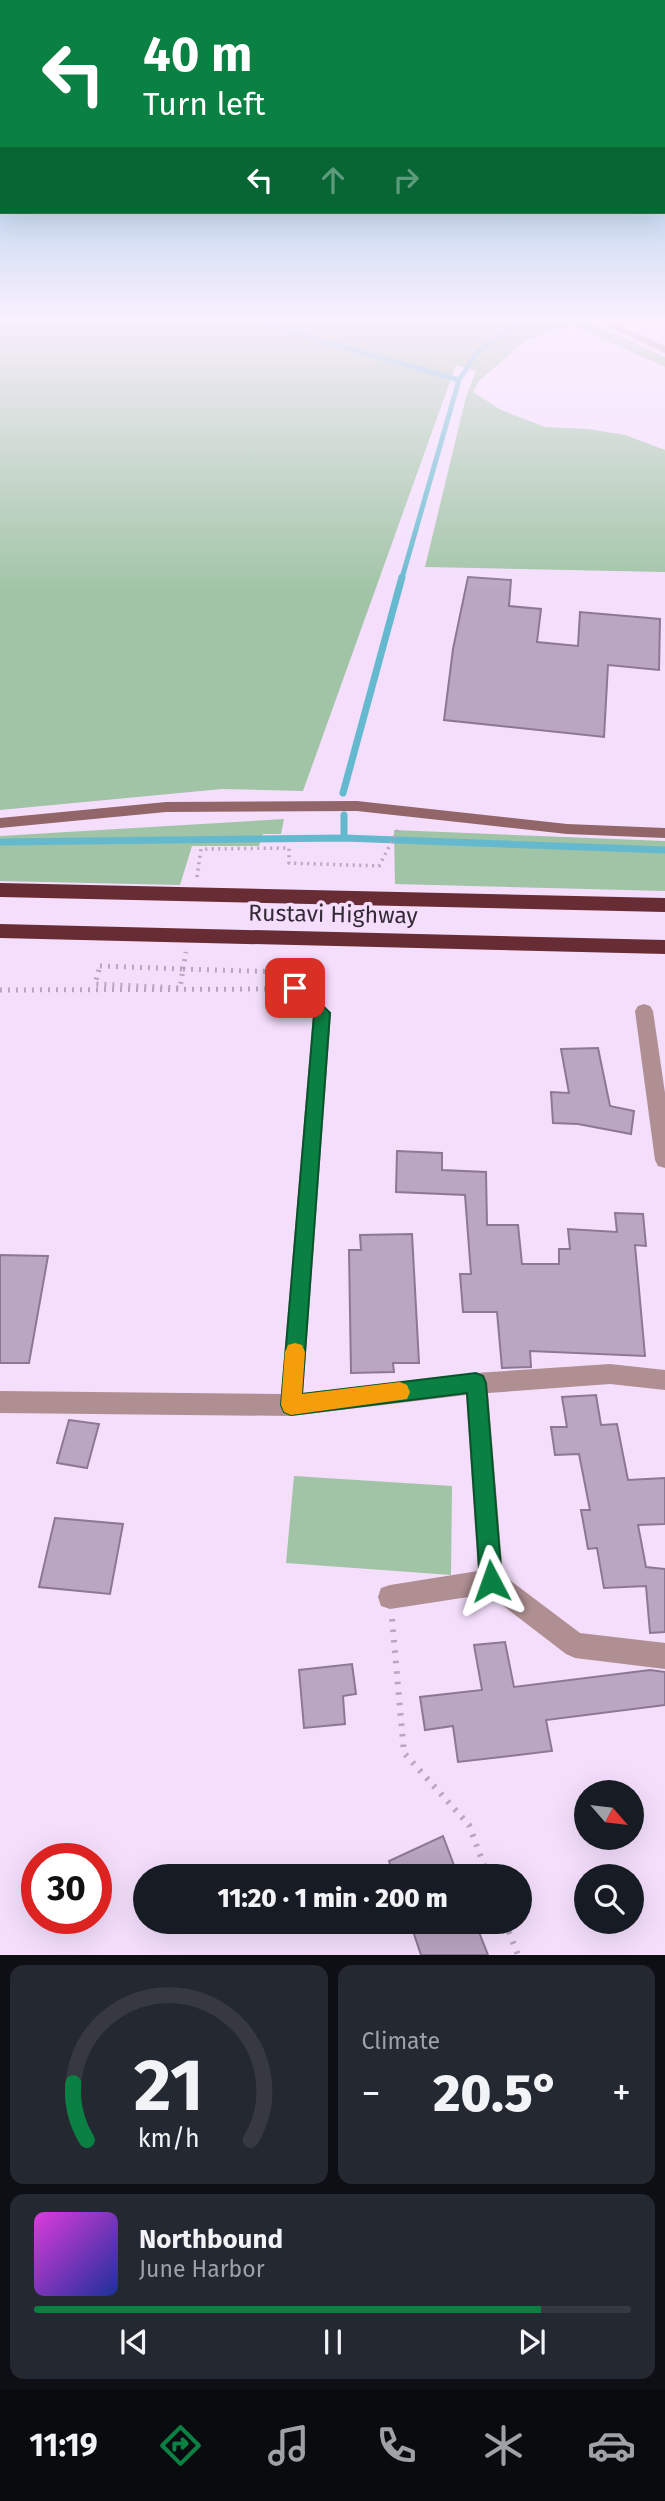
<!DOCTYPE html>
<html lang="en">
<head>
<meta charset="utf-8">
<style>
	body { margin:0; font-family:"Fira Sans",sans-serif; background:#242831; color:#f1f3f6; height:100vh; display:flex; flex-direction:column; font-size:26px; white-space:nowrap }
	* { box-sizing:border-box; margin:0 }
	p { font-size:23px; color:#9ea1a6 }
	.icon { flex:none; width:38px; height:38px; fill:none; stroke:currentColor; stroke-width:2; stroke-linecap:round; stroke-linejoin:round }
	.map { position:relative; height:1955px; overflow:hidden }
	.sheet { display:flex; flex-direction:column; gap:10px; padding:10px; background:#0d0f14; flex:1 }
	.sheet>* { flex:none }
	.hud { position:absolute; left:0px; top:0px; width:665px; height:214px; box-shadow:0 7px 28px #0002; background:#0b8043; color:#fff; overflow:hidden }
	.needle { width:46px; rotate:118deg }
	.tools { position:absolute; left:574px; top:1780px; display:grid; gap:14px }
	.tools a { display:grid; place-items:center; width:70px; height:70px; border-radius:50%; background:#171b24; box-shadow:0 7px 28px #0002; font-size:35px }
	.speed { position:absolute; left:21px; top:1843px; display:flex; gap:14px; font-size:35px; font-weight:700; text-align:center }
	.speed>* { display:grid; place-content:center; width:91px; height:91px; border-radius:50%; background:#171b24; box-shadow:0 7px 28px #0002; line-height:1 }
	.speed .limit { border:10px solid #d22; background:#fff; color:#111 }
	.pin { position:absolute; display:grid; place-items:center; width:60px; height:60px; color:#fff; margin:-30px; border-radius:14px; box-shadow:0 4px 10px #0006 }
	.me { position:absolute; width:77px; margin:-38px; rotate:356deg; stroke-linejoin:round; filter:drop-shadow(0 0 5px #0008) }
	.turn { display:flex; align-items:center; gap:24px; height:147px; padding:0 28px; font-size:32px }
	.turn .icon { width:91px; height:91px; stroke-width:2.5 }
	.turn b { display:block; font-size:49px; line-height:60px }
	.lanes { display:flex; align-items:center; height:66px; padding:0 28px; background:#0003; justify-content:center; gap:35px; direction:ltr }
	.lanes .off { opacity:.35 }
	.big { font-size:52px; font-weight:800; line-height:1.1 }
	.sheet .widget { flex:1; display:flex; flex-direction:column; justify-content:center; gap:10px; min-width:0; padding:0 24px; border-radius:14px; background:#242831 }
	.sheet .dial { align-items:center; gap:0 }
	.dial svg { height:182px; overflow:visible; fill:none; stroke:#363941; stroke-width:7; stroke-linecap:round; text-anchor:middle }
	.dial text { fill:#f1f3f6; stroke:none }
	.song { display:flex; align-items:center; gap:21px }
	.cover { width:84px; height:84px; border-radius:10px; background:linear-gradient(135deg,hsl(300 70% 55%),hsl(230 70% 35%)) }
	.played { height:7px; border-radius:4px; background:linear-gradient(90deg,#0b8043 85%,#363941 85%) }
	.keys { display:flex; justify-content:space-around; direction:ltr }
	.heat { display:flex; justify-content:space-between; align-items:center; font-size:38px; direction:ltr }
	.sheet .tiles { flex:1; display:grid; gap:10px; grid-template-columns:1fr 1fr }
	.widget:last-child { grid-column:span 2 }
	.trip { position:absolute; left:133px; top:1864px; width:399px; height:70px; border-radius:35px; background:#171b24; box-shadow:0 7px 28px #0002; font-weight:800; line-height:70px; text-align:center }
	.tab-bar { display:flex; height:112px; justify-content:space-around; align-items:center; background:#090b0e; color:#9ea1a6 }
	.tab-bar .icon { width:49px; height:49px }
	.tab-bar .on { color:#0b8043 }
	.tab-bar b { font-size:32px; color:#f1f3f6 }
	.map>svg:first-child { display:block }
	.green { fill:#a0c4a5 }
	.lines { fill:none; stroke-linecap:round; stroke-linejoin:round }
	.stream-far1 { stroke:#65b9ce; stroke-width:5 }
	.stream { stroke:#65b9ce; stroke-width:7 }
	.building { fill:#baa5c2; stroke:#8c7893; stroke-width:2 }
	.path-far2 { stroke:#b8a6be; stroke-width:3.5; stroke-dasharray:2 4.5; stroke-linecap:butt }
	.path-far1 { stroke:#b8a6be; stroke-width:5; stroke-dasharray:2 6; stroke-linecap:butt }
	.path { stroke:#b8a6be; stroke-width:6; stroke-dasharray:2.5 8; stroke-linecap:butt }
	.street { fill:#af8f92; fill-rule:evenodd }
	.secondary { fill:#926569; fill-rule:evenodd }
	.highway { fill:#682c35; fill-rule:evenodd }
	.route { fill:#0b8043; stroke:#07532c; stroke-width:2 }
	.slow { fill:#f59e0b }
	.labels { text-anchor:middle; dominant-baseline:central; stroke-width:7; stroke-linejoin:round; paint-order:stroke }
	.street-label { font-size:23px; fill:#342b37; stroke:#f4defc }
</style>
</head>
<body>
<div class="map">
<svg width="665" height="1955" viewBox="0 0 665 1955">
	<rect width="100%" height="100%" fill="#f4defc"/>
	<!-- green -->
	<g class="green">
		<polygon points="0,321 585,321 665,357 665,367 572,325 526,340 479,381 473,392 501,410 545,427 589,429 625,435 665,450 665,572 425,567 466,397 476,371 456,365 303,791 222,789 0,810"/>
		<polygon points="284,819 281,834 263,834 259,846 192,846 180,885 0,881 0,836"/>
		<polygon points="394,830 665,841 665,891 395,884"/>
		<polygon points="294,1476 452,1486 451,1575 286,1563"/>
	</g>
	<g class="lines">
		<!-- stream-far1 -->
		<g class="stream-far1">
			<polyline points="253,321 459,380"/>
			<polyline points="0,322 225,321"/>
			<polyline points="402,578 459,380 478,351 522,321"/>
		</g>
		<!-- stream -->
		<g class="stream">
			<polyline points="343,793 402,577"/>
			<polyline points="344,815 344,838"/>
			<polyline points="0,842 344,838 665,850"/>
		</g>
	</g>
	<!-- building -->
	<g class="building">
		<polygon points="468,577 511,580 509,606 541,609 537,642 578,646 580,612 660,619 659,670 608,665 604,737 444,720 453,649"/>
		<polygon points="598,1048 610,1106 634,1111 631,1134 578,1124 553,1123 551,1092 569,1093 561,1049"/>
		<polygon points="397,1151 442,1153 442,1170 486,1172 487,1225 518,1225 522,1264 559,1264 559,1249 570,1249 568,1229 617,1232 615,1213 643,1214 646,1246 635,1245 645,1356 530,1351 531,1367 502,1368 497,1312 463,1312 460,1274 471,1274 465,1195 396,1192"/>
		<polygon points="412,1234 419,1363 393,1363 394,1372 351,1373 349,1250 361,1250 360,1235"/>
		<polygon points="0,1255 48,1256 29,1363 0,1363"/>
		<polygon points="596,1395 601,1425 617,1424 628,1480 665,1478 665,1524 638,1525 646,1567 665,1569 665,1632 650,1633 646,1586 604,1588 597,1548 588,1549 581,1510 590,1510 579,1454 555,1455 551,1427 567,1427 562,1397"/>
		<polygon points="69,1420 99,1424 87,1468 57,1463"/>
		<polygon points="55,1518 123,1524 110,1594 39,1587"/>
		<polygon points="505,1642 514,1687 650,1670 665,1672 665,1705 546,1720 552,1751 458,1762 453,1726 425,1730 420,1697 482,1690 474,1645"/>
		<polygon points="352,1664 356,1694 343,1696 345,1724 304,1728 299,1670"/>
		<polygon points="443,1836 458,1876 394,1876 389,1861"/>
		<polygon points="410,1922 475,1922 488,1955 421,1955"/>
	</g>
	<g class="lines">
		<!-- path-far2 -->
		<polyline class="path-far2" points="197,877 201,849 289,848 289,863 379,866 399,828"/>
		<!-- path-far1 -->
		<g class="path-far1">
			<polygon points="100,966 183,969 180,988 95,984"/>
			<polyline points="183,969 286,972"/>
			<polyline points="183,969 186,952"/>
			<polyline points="0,990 276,989"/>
		</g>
		<!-- path -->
		<g class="path">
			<polyline points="392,1619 404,1753 469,1825 488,1876"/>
			<polyline points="505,1922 518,1955"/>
		</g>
		<!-- street -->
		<g class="street">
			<polygon points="596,321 608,321 665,346 665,353"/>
			<polygon points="295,982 301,983 331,1013 303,1393 476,1373 610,1364 665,1370 665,1390 610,1384 488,1393 503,1575 580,1633 665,1643 665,1669 575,1658 566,1654 488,1594 390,1609 381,1606 378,1597 381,1588 390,1585 478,1571 466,1395 291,1416 0,1413 0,1391 281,1394 313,1015 286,988 289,983"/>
			<polygon points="644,1004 650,1006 653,1011 665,1093 665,1168 658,1166 655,1160 635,1011 638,1006"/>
		</g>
		<!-- secondary -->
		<polygon class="secondary" points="357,801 567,824 665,828 665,838 567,834 357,811 166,812 0,828 0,818 166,802"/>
		<!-- highway -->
		<g class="highway">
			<polygon points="0,883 665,898 665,912 0,897"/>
			<polygon points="0,924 665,940 665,954 0,938"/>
		</g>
	</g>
	<!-- sky -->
	<linearGradient id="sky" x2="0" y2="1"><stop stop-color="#73b6de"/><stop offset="0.54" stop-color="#faf0fe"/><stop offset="1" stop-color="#faf0fe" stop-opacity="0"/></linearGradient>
	<rect width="665" height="594" fill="url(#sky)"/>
	<!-- route -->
	<polygon class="route" points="295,982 301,984 330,1013 302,1394 476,1373 483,1376 486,1383 502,1581 499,1589 491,1592 483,1589 480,1581 467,1393 291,1415 284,1412 281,1405 314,1015 289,992 287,988 289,984"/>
	<!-- slow -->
	<polygon class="slow" points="295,1343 302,1345 305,1352 302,1394 400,1382 407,1385 410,1392 407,1399 291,1415 284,1412 281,1405 285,1352 288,1345"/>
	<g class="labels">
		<!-- street labels -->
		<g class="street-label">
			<text transform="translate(333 914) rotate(1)">Rustavi Highway</text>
		</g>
	</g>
</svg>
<div class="tools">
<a><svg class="needle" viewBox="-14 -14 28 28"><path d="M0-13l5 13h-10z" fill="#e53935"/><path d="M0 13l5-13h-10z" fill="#9ea1a6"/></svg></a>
<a><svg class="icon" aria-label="search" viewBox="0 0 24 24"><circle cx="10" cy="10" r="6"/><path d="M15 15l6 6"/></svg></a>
</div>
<div class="speed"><div class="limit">30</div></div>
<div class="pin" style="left:295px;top:988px;background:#d93025"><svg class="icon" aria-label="arrive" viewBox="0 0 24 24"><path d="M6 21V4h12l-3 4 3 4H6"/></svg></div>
<svg class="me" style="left:491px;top:1581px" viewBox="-20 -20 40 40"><path d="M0-17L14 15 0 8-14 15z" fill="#0b8043" stroke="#fff" stroke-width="4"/></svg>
<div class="trip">11:20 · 1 min · 200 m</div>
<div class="hud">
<div class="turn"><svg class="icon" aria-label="left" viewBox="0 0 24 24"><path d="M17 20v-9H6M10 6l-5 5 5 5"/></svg><div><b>40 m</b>Turn left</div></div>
<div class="lanes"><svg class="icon" aria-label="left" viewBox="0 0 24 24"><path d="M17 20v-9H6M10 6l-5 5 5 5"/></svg><svg class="icon off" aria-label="ahead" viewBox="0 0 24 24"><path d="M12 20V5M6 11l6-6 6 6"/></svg><svg class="icon off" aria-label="right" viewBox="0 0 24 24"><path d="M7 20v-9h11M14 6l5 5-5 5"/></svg></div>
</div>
</div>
<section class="sheet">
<div class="tiles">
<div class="widget dial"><svg viewBox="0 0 100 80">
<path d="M14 69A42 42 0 1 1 86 69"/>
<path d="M14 69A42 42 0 0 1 8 44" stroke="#0b8043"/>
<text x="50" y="56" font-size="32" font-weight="700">21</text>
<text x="50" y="72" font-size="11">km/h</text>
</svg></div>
<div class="widget"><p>Climate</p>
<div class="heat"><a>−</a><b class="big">20.5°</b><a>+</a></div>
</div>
<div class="widget">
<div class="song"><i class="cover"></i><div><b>Northbound</b><p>June Harbor</p></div></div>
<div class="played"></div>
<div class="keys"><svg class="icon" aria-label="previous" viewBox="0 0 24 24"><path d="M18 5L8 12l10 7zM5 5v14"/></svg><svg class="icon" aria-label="pause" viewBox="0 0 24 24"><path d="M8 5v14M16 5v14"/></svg><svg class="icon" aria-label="next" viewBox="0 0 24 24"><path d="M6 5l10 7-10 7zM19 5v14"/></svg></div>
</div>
</div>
</section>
<nav class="tab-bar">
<b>11:19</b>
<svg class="icon on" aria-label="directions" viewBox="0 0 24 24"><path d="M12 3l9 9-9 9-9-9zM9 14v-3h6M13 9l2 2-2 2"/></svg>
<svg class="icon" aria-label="music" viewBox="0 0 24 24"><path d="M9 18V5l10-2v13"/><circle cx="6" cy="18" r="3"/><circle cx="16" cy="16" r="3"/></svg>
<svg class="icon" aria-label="phone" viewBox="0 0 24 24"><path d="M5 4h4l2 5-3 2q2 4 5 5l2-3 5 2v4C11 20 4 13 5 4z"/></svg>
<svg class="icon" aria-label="climate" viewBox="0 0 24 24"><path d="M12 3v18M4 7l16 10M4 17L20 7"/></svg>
<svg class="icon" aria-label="car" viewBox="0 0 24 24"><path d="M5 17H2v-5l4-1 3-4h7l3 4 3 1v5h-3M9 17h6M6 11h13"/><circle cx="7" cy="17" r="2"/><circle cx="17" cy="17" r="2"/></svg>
</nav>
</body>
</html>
